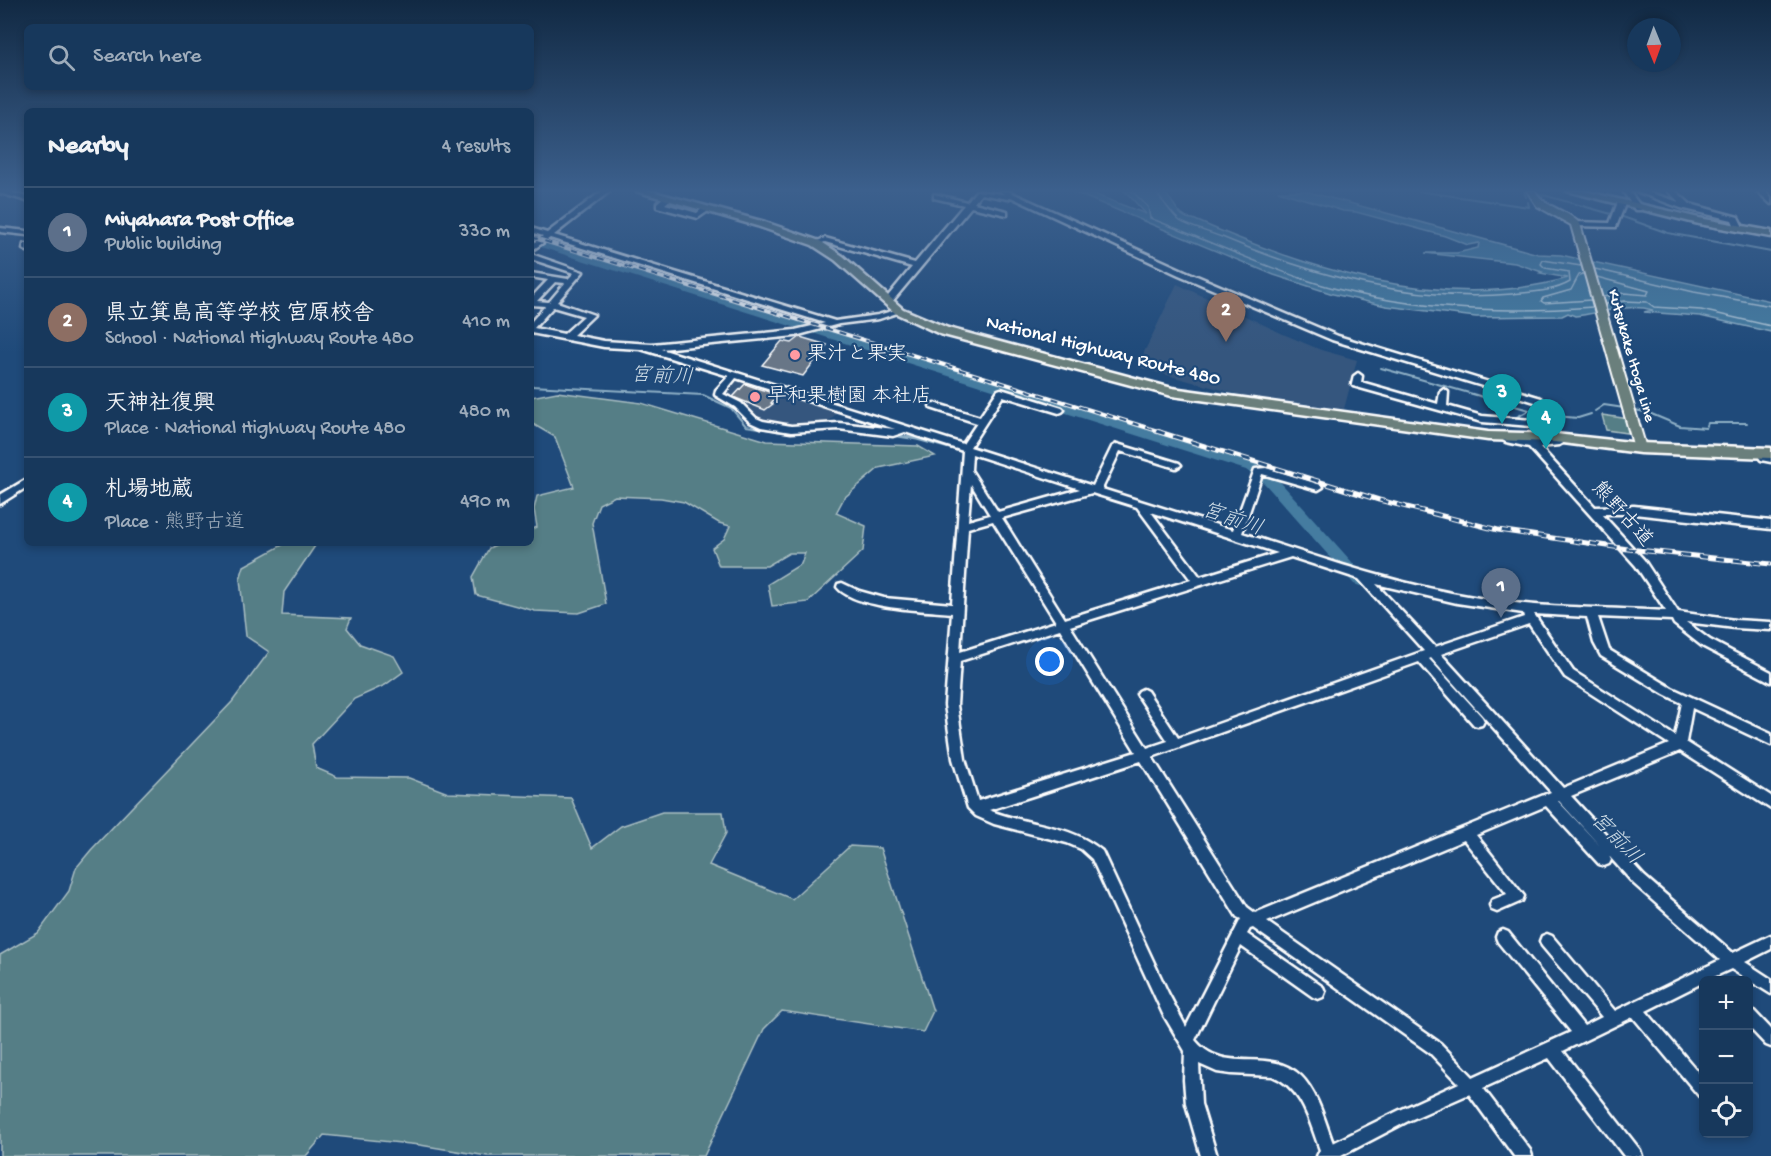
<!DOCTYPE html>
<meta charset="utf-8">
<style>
:root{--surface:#17385c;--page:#203f62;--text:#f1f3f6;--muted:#9eacbb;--line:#365272;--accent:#95b2f1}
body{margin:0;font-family:"Gochi Hand","Klee One",sans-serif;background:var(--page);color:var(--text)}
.controls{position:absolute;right:18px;bottom:18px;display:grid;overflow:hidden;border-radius:9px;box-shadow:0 3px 9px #0003}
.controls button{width:54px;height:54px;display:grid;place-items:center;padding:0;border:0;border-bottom:2px solid var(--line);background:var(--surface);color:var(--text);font:30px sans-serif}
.compass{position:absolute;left:1627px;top:18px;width:54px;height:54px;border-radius:50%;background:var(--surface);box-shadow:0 3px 9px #0003;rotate:179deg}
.you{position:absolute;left:1050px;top:662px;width:21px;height:21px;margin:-15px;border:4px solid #fff;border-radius:50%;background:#1a73e8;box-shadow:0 0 0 9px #1a73e833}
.badge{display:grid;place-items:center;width:39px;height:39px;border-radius:50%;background:var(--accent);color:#fff;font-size:20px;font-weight:700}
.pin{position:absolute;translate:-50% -50px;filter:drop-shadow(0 2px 3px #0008)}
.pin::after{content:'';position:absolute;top:32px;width:21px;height:18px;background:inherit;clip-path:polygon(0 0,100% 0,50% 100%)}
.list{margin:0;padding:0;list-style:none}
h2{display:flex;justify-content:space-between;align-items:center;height:78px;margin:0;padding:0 24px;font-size:26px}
h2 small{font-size:20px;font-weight:400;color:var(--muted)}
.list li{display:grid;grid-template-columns:39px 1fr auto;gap:18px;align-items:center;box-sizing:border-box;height:90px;padding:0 24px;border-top:2px solid var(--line)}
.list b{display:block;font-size:22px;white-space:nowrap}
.list p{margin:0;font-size:20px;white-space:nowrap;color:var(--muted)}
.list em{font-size:20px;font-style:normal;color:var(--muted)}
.icon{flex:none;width:33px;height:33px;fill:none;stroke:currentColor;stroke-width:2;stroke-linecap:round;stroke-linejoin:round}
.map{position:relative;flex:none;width:1771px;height:1156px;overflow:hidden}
.search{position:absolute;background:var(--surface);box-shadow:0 3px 9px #0003;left:24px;top:24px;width:510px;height:66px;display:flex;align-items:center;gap:15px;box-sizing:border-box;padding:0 21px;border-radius:9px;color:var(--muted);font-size:22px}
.panel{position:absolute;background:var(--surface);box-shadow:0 3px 9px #0003;left:24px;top:108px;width:510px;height:438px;border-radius:9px}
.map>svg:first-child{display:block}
.built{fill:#35577e}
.green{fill:#547e86;stroke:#aabec2;stroke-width:1.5}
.water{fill:#447ba0;stroke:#8fb0c6;stroke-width:1.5}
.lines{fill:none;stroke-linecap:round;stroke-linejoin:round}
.shore{stroke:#b4cad9;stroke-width:1.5}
.stream-far2{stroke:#8fb0c6;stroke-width:2}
.stream-far1{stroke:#8fb0c6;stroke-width:3}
.stream{stroke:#8fb0c6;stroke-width:4}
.river{fill:#447ba0;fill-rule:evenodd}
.building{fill:#687687;stroke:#fff;stroke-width:1.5}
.minor-casing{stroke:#fff;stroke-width:5}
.major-casing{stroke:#fff;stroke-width:4}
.highway-casing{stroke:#fff;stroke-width:5}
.minor{fill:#1f4a7a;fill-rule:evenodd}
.major{fill:#6b7f7c;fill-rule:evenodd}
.highway{fill:#6b7f7c;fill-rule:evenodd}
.rail-far1-casing{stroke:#fff;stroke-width:4}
.rail-casing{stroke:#fff;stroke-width:5}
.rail-far1{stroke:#1f4a7a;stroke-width:2;stroke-dasharray:7;stroke-linecap:butt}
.rail{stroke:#1f4a7a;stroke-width:3;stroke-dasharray:9;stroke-linecap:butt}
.poi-dot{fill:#ff9aa2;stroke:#1f4a7a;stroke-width:2}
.labels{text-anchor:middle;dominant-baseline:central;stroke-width:4.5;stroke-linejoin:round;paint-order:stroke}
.far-street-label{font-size:16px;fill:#fff;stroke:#1f4a7a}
.street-label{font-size:20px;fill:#fff;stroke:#1f4a7a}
.poi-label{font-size:20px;fill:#fff;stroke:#1f4a7a;text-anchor:start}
.water-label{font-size:21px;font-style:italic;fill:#d0dee7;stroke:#1f4a7a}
</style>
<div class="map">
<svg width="1771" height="1156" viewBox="0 0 1771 1156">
<rect width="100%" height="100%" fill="#1f4a7a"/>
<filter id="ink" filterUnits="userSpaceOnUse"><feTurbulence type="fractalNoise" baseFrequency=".0167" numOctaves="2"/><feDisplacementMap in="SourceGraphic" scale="12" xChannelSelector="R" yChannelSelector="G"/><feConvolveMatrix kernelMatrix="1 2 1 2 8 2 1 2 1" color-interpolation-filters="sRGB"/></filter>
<g filter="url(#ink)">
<path class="built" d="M1177,284L1283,334L1321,350L1357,360L1344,409L1241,395L1137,367Z
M733,378L839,410L827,424L798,428L761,423L722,396Z"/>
<path class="green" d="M557,392L641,403L767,441L918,446L935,456L879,468L844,498L836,513L866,526L863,551L808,602L772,606L768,584L801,564L805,553H789L767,566H719L712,548L724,539L730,526L719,523L684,502L661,498L615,496L599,504L592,523L606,604L579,613L535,611L476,595L473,577L489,548L500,543H531V530L537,527L534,509L537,496L574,487L555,437L531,423V397Z
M1602,415L1629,419L1634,434L1606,430Z
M286,543H317L284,592L282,615L351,618L347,628L360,644L394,656L403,672L385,685L354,699L312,744L316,768L337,777L409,778L448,793L571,798L592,848L621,826L662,812H723L726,833L709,865L792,899L850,846L880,848L933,1011L923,1032L782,1011L764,1029L704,1156H487L420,1145L324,1135L306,1156H0V955L38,933L69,891L76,868L91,850L232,702L269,652L246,636L240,579L244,566Z"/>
<path class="water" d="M1071,191H1086L1146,214L1125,191C1135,191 1154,187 1163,192C1175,200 1177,219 1193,219C1309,270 1442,313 1568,278L1540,273L1542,272L1515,263L1425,253H1457L1478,248L1479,243L1468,245L1445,236L1356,212L1343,211L1278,191H1305L1538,254L1561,255L1771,301V332L1700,316L1644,312L1653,310C1627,303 1601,313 1575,316L1568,313L1562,316L1476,317L1386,306L1333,294L1274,275Z"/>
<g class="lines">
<path class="shore" d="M1132,191L1148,207L1150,218C1201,238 1251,261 1303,279C1397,310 1496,314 1593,307
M1157,191L1159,197C1166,204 1172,215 1180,221C1185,225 1214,234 1222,237C1314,276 1412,303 1512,294C1531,292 1553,292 1570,282L1569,272L1545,268L1541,264L1543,260L1581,266
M1595,269L1694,292L1771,306
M1583,274L1579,275L1571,290L1543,298L1541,301L1544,303L1591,300
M1597,277L1649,291L1647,295L1624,293L1603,297
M1605,304L1624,301L1647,302L1654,307L1701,310L1771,326"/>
<path class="stream-far2" d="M1418,191L1529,207L1528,202
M1524,191L1526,197
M1536,193L1615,215
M1620,216L1668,233L1771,252
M1381,368L1529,410
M531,386L703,395L731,408L746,426L785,432L811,431
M1631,409L1649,413L1680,426L1706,428L1708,423H1747
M1595,411L1604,405L1624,408
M1476,415L1515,418L1528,411
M1555,416L1578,418L1591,414
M829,429L862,432"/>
<path class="stream-far1" d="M778,431H811
M850,431L862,432
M892,435L917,439L964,452
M0,495L27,479
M1339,572L1361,581"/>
<path class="stream" d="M1566,808L1581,826
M1664,910L1679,924"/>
<path class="river" d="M531,236L1256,462L1275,476L1368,580L1366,584L1360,586L1354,584L1265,484L1246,470L531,244Z"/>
</g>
<path class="building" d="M800,337L827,345L803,376L762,365L782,341L792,343Z
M745,384L778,395L771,403L773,404L765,410L733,397Z"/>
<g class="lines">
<g class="minor-casing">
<path id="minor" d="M0,191H7L27,197V201L0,193Z
M602,191H610L554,235L835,321L878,315L899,309L903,311L879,319L839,324L795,336L661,349L963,444L977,423L931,408L930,406L931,404L934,403L980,417L998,390L1001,389L1062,408L1064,410L1062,412L1059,413L1003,396L970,447L1093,486L1112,447L1117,444L1179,463L1181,465L1176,468L1120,451L1102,489L1233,530L1255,469L1266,468L1321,485L1323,487L1318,490L1262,474L1242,533C1320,558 1398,585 1479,598C1541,609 1603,607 1666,611L1636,566L1529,447L1506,442L1501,439L1506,436L1532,441L1551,439L1549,434L1531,426L1482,422L1353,386L1352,384L1354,376L1358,373L1362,376L1361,382L1438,404L1440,392L1444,389L1448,392L1447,406L1482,416L1532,420L1547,426L1544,411L1535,402L1332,340L1179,275L1011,197L1008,199L981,194L974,203L1007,211V215L971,207L891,303H888L884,301L912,267L825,242L816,245L812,243L825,238L915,263L964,205L934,198V194L967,202L976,191L1004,194L1000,191H1008L1185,271L1338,336L1541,398L1553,410L1559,439L1564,442L1559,445L1540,447L1595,507L1634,506L1771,521V529L1634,514H1602L1644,560L1678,612L1735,620L1771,622V630L1735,628L1686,622L1710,640L1771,672V682L1702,646L1674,624L1672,620L1598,617L1609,650L1672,688L1771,734V745L1692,708L1686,742L1771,796V809L1680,751L1571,796L1644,876L1733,953L1771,935V949L1745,962L1771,979V994L1731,969L1707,980H1704V982L1646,1011L1704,1079V1098L1699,1096L1633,1017L1563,1051L1640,1150L1642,1156H1624L1549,1058L1483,1088L1530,1150L1532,1156H1514L1469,1094L1410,1120L1341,1156H1317L1320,1150C1310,1123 1302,1087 1272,1076L1231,1074L1217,1072L1199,1064L1201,1104L1217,1156H1201L1186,1104L1184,1080L1185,1051L1163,1014L1092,859L1081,849L1067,843L994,824L976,816L968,808L953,759L945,705L952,613C924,610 855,609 837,587L838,584L842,583L859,591L884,598L952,604L963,451L905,432L893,436L839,429L791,432L761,427L750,422L735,407L715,395L716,390L729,376L641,349L604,347L531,333V322L545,306L531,305V298L548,280L531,277V273L568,279L574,273L531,259V254L583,272L557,302L594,315L573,335L604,341L652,344L795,330L825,323L550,238L531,251V245L543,236L531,232V228L547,233ZM555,282L565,283L549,302L537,301ZM553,307L584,316L564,334L534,328ZM736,378L895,429L839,423L791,426L763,421L756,418L741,403L723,394ZM972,454L1080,489L998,512L971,470ZM971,484L990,515L968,521ZM1092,493L1137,507L1191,580L1065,619L1002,518ZM1151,512L1278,553L1200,577ZM993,521L1056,622L960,652L968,528ZM1291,557L1359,579L1424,651L1178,738L1147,691L1143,689L1139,691L1137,694L1139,697L1168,741L1147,748L1070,626ZM1376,584L1457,603L1523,613L1524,617L1435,647ZM1534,614L1587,617L1594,643L1601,656L1664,694L1682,703L1675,736L1573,671ZM1529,624L1565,677L1669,744L1563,788L1441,654ZM1060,629L1136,752L978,801L965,759L957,705L960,661ZM1431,658L1551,792L1255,913L1247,907L1152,757L1419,662L1474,725L1478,726L1482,725L1484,721L1482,717L1429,659ZM1141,761L1237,917L1241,919L1186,1027L1168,993L1102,851C1069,823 1027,826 989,810ZM1558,801H1559L1601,847ZM1546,806L1599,864L1604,866L1609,864L1611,860L1609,856L1634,884L1720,960L1615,1011L1552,936L1547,934L1542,936L1540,941L1542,946L1602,1017L1584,1026L1508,932L1503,930L1498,932L1496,937L1498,942L1571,1032L1473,1077L1440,1043L1267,922L1464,840L1507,894L1492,900L1490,905L1492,910L1497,912L1522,901L1524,896L1476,835ZM1253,928L1430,1053L1459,1083L1400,1110L1333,1143C1325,1122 1318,1093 1301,1076C1268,1045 1225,1077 1195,1040L1241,946L1313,997L1318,999L1323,997L1325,992L1323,987L1247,934L1250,929Z
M1623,191H1629L1642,208L1641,210H1635Z
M1635,191H1645L1679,202L1668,191H1676L1690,204L1738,217L1744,229L1737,231L1732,220L1681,208Z
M1757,191H1765L1771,198V204Z
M665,196L672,198L665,204L697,213L704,207L711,209L698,218L657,207V203Z
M1618,202L1625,204L1616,227L1575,226L1571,224L1575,222L1610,223Z
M0,228L27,231V235L0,232Z
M24,244H27V251L23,249Z
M1760,449L1763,450L1767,455L1771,456V462L1761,460L1755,452Z
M27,479V487L0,504V495Z
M1748,1008L1753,1010L1771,1029V1047L1766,1045L1748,1026Z"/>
</g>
<g class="major-casing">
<path id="major" d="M1527,191H1535C1546,209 1567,209 1580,224L1646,448L1644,451H1636L1634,448L1571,225L1537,206Z"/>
</g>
<g class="highway-casing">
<path id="highway" d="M636,191H651L765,222L820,241L843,256L903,309L948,328L1172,388L1488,432L1555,434L1640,443L1771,448V458L1640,453L1555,442L1488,440L1172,396L940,334L895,313L835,260L812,245L757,226Z
M1567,191H1584L1699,218L1771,231V237L1699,224Z"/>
</g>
<use href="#minor" class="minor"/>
<use href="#major" class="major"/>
<use href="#highway" class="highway"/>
<g class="rail-far1-casing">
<path id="rail-far1" d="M531,237L1161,432"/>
</g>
<g class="rail-casing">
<path id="rail" d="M1156,431L1379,500L1498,530L1628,549L1771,564"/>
</g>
<use href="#rail-far1" class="rail-far1"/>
<use href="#rail" class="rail"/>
</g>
</g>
<linearGradient id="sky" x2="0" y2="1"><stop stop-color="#112943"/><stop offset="0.54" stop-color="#3c608d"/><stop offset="1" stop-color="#3c608d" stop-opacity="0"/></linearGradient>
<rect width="1771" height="353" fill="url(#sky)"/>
<g class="poi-dot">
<circle cx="795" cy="355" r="6"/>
<circle cx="755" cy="397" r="6"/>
</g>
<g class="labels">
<g class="far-street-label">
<text transform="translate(1630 356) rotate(74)">Kutsukake Itoga Line</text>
</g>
<g class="street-label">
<text transform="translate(1103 352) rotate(14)">National Highway Route 480</text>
<text transform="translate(1621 515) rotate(48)">熊野古道</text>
</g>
<g class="poi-label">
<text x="807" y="355">果汁と果実</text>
<text x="767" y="397">早和果樹園 本社店</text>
</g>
<g class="water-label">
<text transform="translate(662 378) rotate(3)">宮前川</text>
<text transform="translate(1232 521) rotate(19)">宮前川</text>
<text transform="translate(1615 840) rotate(46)">宮前川</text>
</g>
</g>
</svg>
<div class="controls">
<button>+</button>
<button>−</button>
<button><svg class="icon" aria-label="locate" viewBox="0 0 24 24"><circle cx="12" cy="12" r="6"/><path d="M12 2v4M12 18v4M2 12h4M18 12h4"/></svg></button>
</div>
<svg class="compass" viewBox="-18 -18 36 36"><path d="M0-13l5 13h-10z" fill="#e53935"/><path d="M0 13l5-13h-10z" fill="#9eacbb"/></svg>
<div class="you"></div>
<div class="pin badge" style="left:1501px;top:618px;background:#5c6f8a">1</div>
<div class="pin badge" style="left:1226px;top:342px;background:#8d6e63">2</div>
<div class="pin badge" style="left:1502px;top:424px;background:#0f9aa8">3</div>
<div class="pin badge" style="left:1546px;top:449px;background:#0f9aa8">4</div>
<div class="search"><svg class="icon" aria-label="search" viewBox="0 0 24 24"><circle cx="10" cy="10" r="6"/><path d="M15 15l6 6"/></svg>Search here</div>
<section class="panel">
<h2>Nearby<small>4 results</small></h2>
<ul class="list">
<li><span class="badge" style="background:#5c6f8a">1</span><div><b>Miyahara Post Office</b><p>Public building</p></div><em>330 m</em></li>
<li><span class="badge" style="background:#8d6e63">2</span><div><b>県立箕島高等学校 宮原校舎</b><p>School · National Highway Route 480</p></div><em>410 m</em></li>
<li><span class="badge" style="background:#0f9aa8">3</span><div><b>天神社復興</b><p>Place · National Highway Route 480</p></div><em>480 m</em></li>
<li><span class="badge" style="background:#0f9aa8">4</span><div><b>札場地蔵</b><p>Place · 熊野古道</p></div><em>490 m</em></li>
</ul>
</section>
</div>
